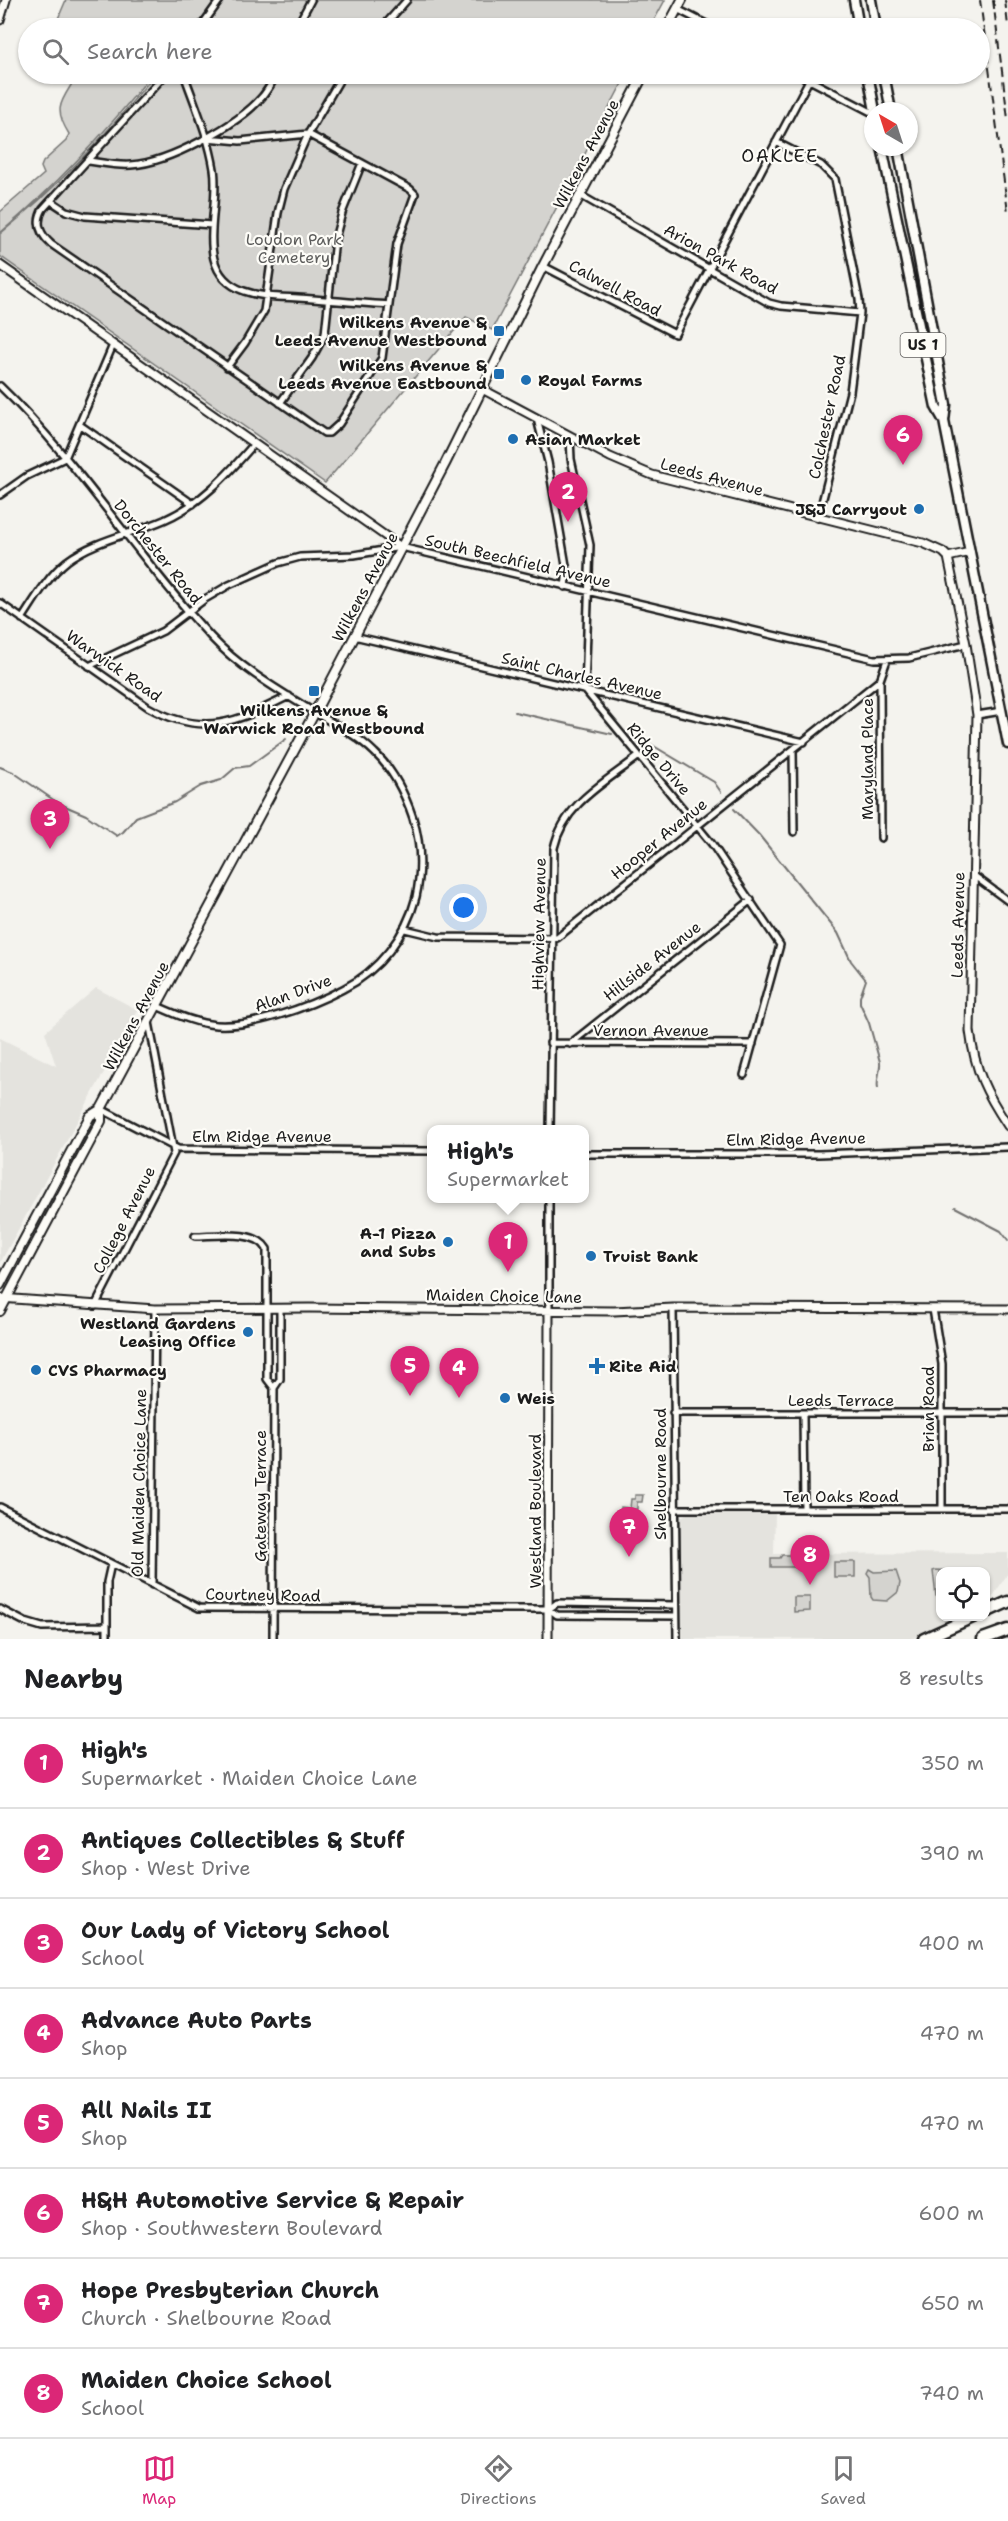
<!DOCTYPE html>
<meta charset="utf-8">
<style>
:root{--surface:#fff;--page:#f6f6f6;--text:#202124;--muted:#757577;--line:#e0e0e0;--accent:#db2777}
body{margin:0;font-family:"Shantell Sans",sans-serif;background:var(--page);color:var(--text)}
.controls{position:absolute;right:18px;bottom:18px;display:grid;overflow:hidden;border-radius:12px;box-shadow:0 2px 4px #0004}
.controls button{width:54px;height:54px;display:grid;place-items:center;padding:0;border:0;border-bottom:2px solid var(--line);background:var(--surface);color:var(--text);font:30px sans-serif}
.compass{position:absolute;left:864px;top:102px;width:54px;height:54px;border-radius:50%;background:var(--surface);box-shadow:0 2px 4px #0004;rotate:321deg}
.you{position:absolute;left:464px;top:908px;width:21px;height:21px;margin:-15px;border:4px solid #fff;border-radius:50%;background:#1a73e8;box-shadow:0 0 0 9px #1a73e833}
.badge{display:grid;place-items:center;width:39px;height:39px;border-radius:50%;background:var(--accent);color:#fff;font-size:20px;font-weight:700}
.pin{position:absolute;translate:-50% -50px;filter:drop-shadow(0 2px 3px #0008)}
.pin::after{content:'';position:absolute;top:32px;width:21px;height:18px;background:inherit;clip-path:polygon(0 0,100% 0,50% 100%)}
.popup{position:absolute;left:427px;top:1125px;width:162px;height:78px;box-sizing:border-box;display:grid;place-content:center;border-radius:12px;background:var(--surface);filter:drop-shadow(0 2px 4px #0005);font-size:20px;white-space:nowrap;color:var(--muted)}
.popup b{font-size:22px;color:var(--text)}
.popup::after{content:'';position:absolute;left:50%;top:100%;margin-left:-12px;border:12px solid transparent;border-top-color:var(--surface)}
.list{margin:0;padding:0;list-style:none}
h2{display:flex;justify-content:space-between;align-items:center;height:78px;margin:0;padding:0 24px;font-size:26px}
h2 small{font-size:20px;font-weight:400;color:var(--muted)}
.list li{display:grid;grid-template-columns:39px 1fr auto;gap:18px;align-items:center;box-sizing:border-box;height:90px;padding:0 24px;border-top:2px solid var(--line)}
.list b{display:block;font-size:22px;white-space:nowrap}
.list p{margin:0;font-size:20px;white-space:nowrap;color:var(--muted)}
.list em{font-size:20px;font-style:normal;color:var(--muted)}
.icon{flex:none;width:33px;height:33px;fill:none;stroke:currentColor;stroke-width:2;stroke-linecap:round;stroke-linejoin:round}
.map{position:relative;flex:none;width:1008px;height:1639px;overflow:hidden}
.search{position:absolute;background:var(--surface);box-shadow:0 2px 4px #0004;left:18px;right:18px;top:18px;height:66px;display:flex;align-items:center;gap:15px;box-sizing:border-box;padding:0 21px;border-radius:33px;color:var(--muted);font-size:22px}
.sheet{height:798px;background:var(--surface)}
nav{display:flex;justify-content:space-around;align-items:center;box-sizing:border-box;height:84px;border-top:2px solid var(--line);background:var(--surface);font-size:16px;color:var(--muted)}
nav a{display:grid;justify-items:center;gap:3px}
nav .on{color:var(--accent)}
.map>svg:first-child{display:block}
.built{fill:#e4e3de}
.green{fill:#d4d3cf;stroke:#787876;stroke-width:1.5}
.lines{fill:none;stroke-linecap:round;stroke-linejoin:round}
.stream{stroke:#72716f;stroke-width:2}
.minor-casing{stroke:#1c1c1c;stroke-width:10}
.tertiary-casing{stroke:#1c1c1c;stroke-width:11}
.secondary-casing{stroke:#1c1c1c;stroke-width:12}
.primary-casing{stroke:#1c1c1c;stroke-width:13}
.motorway-casing{stroke:#1c1c1c;stroke-width:15}
.minor{stroke:#fdfcf7;stroke-width:5}
.tertiary{stroke:#fdfcf7;stroke-width:7}
.secondary{stroke:#fdfcf7;stroke-width:8}
.primary{stroke:#fdfcf7;stroke-width:8}
.motorway{stroke:#fdfcf7;stroke-width:10}
.rail{stroke:#1c1c1c;stroke-width:2;stroke-dasharray:9 4.5;stroke-linecap:butt}
.poi-dot{fill:#1f6fb2;stroke:#fdfcf7;stroke-width:2}
.labels{text-anchor:middle;dominant-baseline:central;stroke-width:4.5;stroke-linejoin:round;paint-order:stroke}
.shield{fill:#fdfcf7;stroke:#605f5e;stroke-width:1.5}
.shield-label{font-size:15px;font-weight:bold;fill:#1c1c1c}
.street-label{font-size:16px;fill:#1c1c1c;stroke:#fdfcf7}
.park-label{font-size:16px;fill:#5c5c5b;stroke:#fdfcf7}
.poi-label{font-size:16px;font-weight:bold;fill:#1c1c1c;stroke:#fdfcf7;text-anchor:start}
.neighbourhood-label{font-size:18px;letter-spacing:1.5px;fill:#1c1c1c;stroke:#fdfcf7}
</style>
<div class="map">
<svg width="1008" height="1639" viewBox="0 0 1008 1639">
<rect width="100%" height="100%" fill="#f4f3ee"/>
<filter id="ink" filterUnits="userSpaceOnUse"><feTurbulence type="fractalNoise" baseFrequency=".0167" numOctaves="2"/><feDisplacementMap in="SourceGraphic" scale="12" xChannelSelector="R" yChannelSelector="G"/><feConvolveMatrix kernelMatrix="1 2 1 2 8 2 1 2 1" color-interpolation-filters="sRGB"/></filter>
<g filter="url(#ink)">
<path class="built" d="M96,988L138,1010L0,1263V1038L56,1066L45,1032Z
M688,1513H775L774,1554L1008,1553V1573L992,1598L986,1601V1572H940V1616L956,1617L911,1639H681L678,1522L681,1517Z"/>
<path class="green" d="M66,0H665L650,28H54Z
M75,74H152C107,131 57,185 0,233V212L44,174L41,167L43,162L66,141L69,134C52,107 62,101 76,77Z
M155,74H627L492,330L466,317L325,483L0,256V234C58,187 109,132 155,74Z
M635,1495H643L642,1502H637V1509L629,1510V1514L618,1515V1511H621V1507L630,1508L631,1499H635Z
M782,1555H808L812,1563L809,1565L810,1567H771V1558H780Z
M834,1562H855V1577H834Z
M869,1569L874,1572L896,1571L900,1583L898,1592L887,1601L873,1600L871,1597L870,1577L867,1573Z
M936,1570L962,1571L940,1572V1598L936,1596L933,1571Z
M794,1597H810V1611L794,1612Z"/>
<g class="lines">
<path class="stream" d="M515,712L612,734
M636,740L647,742L714,782L721,792
M0,767L13,772L58,803L86,815L117,836L123,832L136,817L175,802L201,786L221,780L235,768L249,766L286,739
M734,809L759,835L838,933L851,961L866,980L860,997V1003L869,1023L880,1062C881,1071 876,1079 878,1088
M955,1207L1001,1231L1008,1240"/>
<g class="minor-casing">
<path id="minor" d="M677,9L714,28
M200,28L220,0
M296,28L311,0
M382,28L407,0
M166,74L43,209C35,223 40,234 51,244L324,433H329L339,424L382,358L397,244L415,194L410,189L308,134L343,74
M184,74C195,105 209,137 214,169C221,210 191,272 244,291C261,297 280,297 298,298C328,300 358,303 389,305
M798,74L873,113
M206,138L240,141L308,134L284,189L278,213L264,311L245,343L227,367
M776,142L821,165L835,179L859,299L860,313L850,392L818,518
M89,161C103,163 117,166 131,165C168,163 238,125 262,97C268,90 272,82 277,74
M580,195L769,303L781,306L860,313
M51,201L66,211L85,216L212,225
M543,266L675,334L809,80
M0,386C79,462 137,557 211,637C241,669 280,691 317,714C337,725 358,736 375,753C393,770 405,794 413,818C421,844 422,870 416,897C406,936 379,971 343,989C311,1006 245,1031 209,1024C190,1021 173,1013 157,1006
M280,403L312,358L325,334L335,239L342,213L362,163
M537,419L548,462L567,571L565,587
M80,425L193,504
M570,437L571,459L590,545L585,690L712,844L780,945L744,1075
M0,495L27,476L65,458L113,345
M0,603L148,707C203,738 237,722 289,696
M22,619C35,599 48,576 67,561C95,540 132,534 164,520C201,504 228,474 254,444
M354,636L804,742
M89,666L163,631L205,599L229,585L278,563L300,557L354,555L401,547L874,659L909,658L966,644
M880,680L881,838
M977,715L1002,711
M793,750L794,832
M973,875L1008,901
M405,929L438,937L557,938L880,680L887,660
M550,1043L753,1044
M570,1044L751,900
M101,1109L178,1149L432,1151
M550,1130L554,848C564,803 605,783 639,756
M584,1154H819L1008,1147
M195,1236C215,1236 256,1229 267,1249V1379L274,1388
M95,1306L174,1153L149,1022
M673,1308L677,1639
M933,1309L942,1364V1509
M549,1310V1198
M673,1413H1008
M803,1413L804,1509
M0,1507L199,1608L540,1609H549L557,1603L675,1605
M674,1509H1008
M152,1585L155,1309
M0,1609L25,1622L42,1627L107,1626
M549,1609L557,1615L676,1616
M107,1639V1582L111,1564
M273,1639L274,1388L280,1379V1308"/>
</g>
<g class="tertiary-casing">
<path id="tertiary" d="M0,20L6,0
M0,265L401,547
M482,389L610,457L652,475L923,543L943,552L948,557L966,644L977,715L970,1031C975,1071 986,1093 1008,1126
M948,557L970,552
M0,1298L155,1309L309,1308L614,1311L673,1308L1008,1309
M548,1639L549,1310"/>
</g>
<g class="secondary-casing">
<path id="secondary" d="M667,28L682,0
M0,1285L90,1116L101,1109
M0,1311L101,1121V1109L315,712L445,464L543,266L644,74"/>
</g>
<g class="primary-casing">
<path id="primary" d="M854,0L859,28
M871,0L876,28
M868,74L875,111
M884,74L891,111
M882,147L936,407L944,421L1008,744
M898,147L946,405L944,421"/>
</g>
<g class="motorway-casing">
<path id="motorway" d="M986,1612L1008,1602
M924,1639L975,1616
M983,1639L1008,1630"/>
</g>
<use href="#minor" class="minor"/>
<use href="#tertiary" class="tertiary"/>
<use href="#secondary" class="secondary"/>
<use href="#primary" class="primary"/>
<use href="#motorway" class="motorway"/>
<path class="rail" d="M980,0L1008,212
M993,0L1008,119
M1005,0L1008,26"/>
</g>
</g>
<g class="poi-dot">
<rect x="493" y="325" width="12" height="12" rx="3"/>
<rect x="493" y="368" width="12" height="12" rx="3"/>
<circle cx="526" cy="380" r="6"/>
<circle cx="513" cy="439" r="6"/>
<circle cx="919" cy="509" r="6"/>
<rect x="308" y="685" width="12" height="12" rx="3"/>
<circle cx="448" cy="1242" r="6"/>
<circle cx="591" cy="1256" r="6"/>
<circle cx="248" cy="1332" r="6"/>
<path d="M594 1357h6v6h6v6h-6v6h-6v-6h-6v-6h6z"/>
<circle cx="36" cy="1370" r="6"/>
<circle cx="505" cy="1398" r="6"/>
</g>
<g class="labels">
<rect class="shield" x="900.5" y="333" width="45" height="24" rx="4.5"/>
<g class="shield-label">
<text x="923" y="345">US 1</text>
</g>
<g class="street-label">
<text transform="translate(586 154) rotate(-62)">Wilkens Avenue</text>
<text transform="translate(721 259) rotate(29)">Arion Park Road</text>
<text transform="translate(615 288) rotate(28)">Calwell Road</text>
<text transform="translate(827 417) rotate(-78)">Colchester Road</text>
<text transform="translate(712 477) rotate(15)">Leeds Avenue</text>
<text transform="translate(158 552) rotate(51)">Dorchester Road</text>
<text transform="translate(518 561) rotate(13)">South Beechfield Avenue</text>
<text transform="translate(365 587) rotate(-62)">Wilkens Avenue</text>
<text transform="translate(114 666) rotate(35)">Warwick Road</text>
<text transform="translate(582 676) rotate(13)">Saint Charles Avenue</text>
<text transform="translate(659 759) rotate(50)">Ridge Drive</text>
<text transform="translate(867 759) rotate(-90)">Maryland Place</text>
<text transform="translate(659 839) rotate(-39)">Hooper Avenue</text>
<text transform="translate(539 924) rotate(-89)">Highview Avenue</text>
<text transform="translate(958 925) rotate(-89)">Leeds Avenue</text>
<text transform="translate(652 961) rotate(-38)">Hillside Avenue</text>
<text transform="translate(293 993) rotate(-20)">Alan Drive</text>
<text transform="translate(136 1016) rotate(-62)">Wilkens Avenue</text>
<text x="651" y="1030">Vernon Avenue</text>
<text x="262" y="1136">Elm Ridge Avenue</text>
<text transform="translate(796 1139) rotate(-1)">Elm Ridge Avenue</text>
<text transform="translate(124 1220) rotate(-63)">College Avenue</text>
<text transform="translate(504 1296) rotate(1)">Maiden Choice Lane</text>
<text x="841" y="1400">Leeds Terrace</text>
<text transform="translate(928 1409) rotate(-90)">Brian Road</text>
<text transform="translate(660 1474) rotate(-90)">Shelbourne Road</text>
<text transform="translate(139 1483) rotate(-89)">Old Maiden Choice Lane</text>
<text transform="translate(260 1496) rotate(-90)">Gateway Terrace</text>
<text x="841" y="1496">Ten Oaks Road</text>
<text transform="translate(535 1511) rotate(-90)">Westland Boulevard</text>
<text transform="translate(263 1595) rotate(1)">Courtney Road</text>
</g>
<g class="park-label">
<text x="294" y="239">Loudon Park<tspan x="294" dy="18">Cemetery</tspan></text>
</g>
<g class="poi-label">
<text x="487" y="322" text-anchor="end">Wilkens Avenue &amp;<tspan x="487" dy="18">Leeds Avenue Westbound</tspan></text>
<text x="487" y="365" text-anchor="end">Wilkens Avenue &amp;<tspan x="487" dy="18">Leeds Avenue Eastbound</tspan></text>
<text x="538" y="380">Royal Farms</text>
<text x="525" y="439">Asian Market</text>
<text x="907" y="509" text-anchor="end">J&amp;J Carryout</text>
<text x="314" y="710" text-anchor="middle">Wilkens Avenue &amp;<tspan x="314" dy="18">Warwick Road Westbound</tspan></text>
<text x="436" y="1233" text-anchor="end">A-1 Pizza<tspan x="436" dy="18">and Subs</tspan></text>
<text x="603" y="1256">Truist Bank</text>
<text x="236" y="1323" text-anchor="end">Westland Gardens<tspan x="236" dy="18">Leasing Office</tspan></text>
<text x="609" y="1366">Rite Aid</text>
<text x="48" y="1370">CVS Pharmacy</text>
<text x="517" y="1398">Weis</text>
</g>
<g class="neighbourhood-label">
<text x="780" y="156">OAKLEE</text>
</g>
</g>
</svg>
<div class="controls">
<button><svg class="icon" aria-label="locate" viewBox="0 0 24 24"><circle cx="12" cy="12" r="6"/><path d="M12 2v4M12 18v4M2 12h4M18 12h4"/></svg></button>
</div>
<svg class="compass" viewBox="-18 -18 36 36"><path d="M0-13l5 13h-10z" fill="#e53935"/><path d="M0 13l5-13h-10z" fill="#757577"/></svg>
<div class="you"></div>
<div class="pin badge" style="left:508px;top:1272px">1</div>
<div class="popup"><b>High's</b>Supermarket</div>
<div class="pin badge" style="left:568px;top:522px">2</div>
<div class="pin badge" style="left:50px;top:849px">3</div>
<div class="pin badge" style="left:459px;top:1398px">4</div>
<div class="pin badge" style="left:410px;top:1396px">5</div>
<div class="pin badge" style="left:903px;top:465px">6</div>
<div class="pin badge" style="left:629px;top:1557px">7</div>
<div class="pin badge" style="left:810px;top:1585px">8</div>
<div class="search"><svg class="icon" aria-label="search" viewBox="0 0 24 24"><circle cx="10" cy="10" r="6"/><path d="M15 15l6 6"/></svg>Search here</div>
</div>
<section class="sheet">
<h2>Nearby<small>8 results</small></h2>
<ul class="list">
<li><span class="badge">1</span><div><b>High's</b><p>Supermarket · Maiden Choice Lane</p></div><em>350 m</em></li>
<li><span class="badge">2</span><div><b>Antiques Collectibles &amp; Stuff</b><p>Shop · West Drive</p></div><em>390 m</em></li>
<li><span class="badge">3</span><div><b>Our Lady of Victory School</b><p>School</p></div><em>400 m</em></li>
<li><span class="badge">4</span><div><b>Advance Auto Parts</b><p>Shop</p></div><em>470 m</em></li>
<li><span class="badge">5</span><div><b>All Nails II</b><p>Shop</p></div><em>470 m</em></li>
<li><span class="badge">6</span><div><b>H&amp;H Automotive Service &amp; Repair</b><p>Shop · Southwestern Boulevard</p></div><em>600 m</em></li>
<li><span class="badge">7</span><div><b>Hope Presbyterian Church</b><p>Church · Shelbourne Road</p></div><em>650 m</em></li>
<li><span class="badge">8</span><div><b>Maiden Choice School</b><p>School</p></div><em>740 m</em></li>
</ul>
</section>
<nav>
<a class="on"><svg class="icon" aria-label="map" viewBox="0 0 24 24"><path d="M3 6l6-2 6 2 6-2v14l-6 2-6-2-6 2zM9 4v14M15 6v14"/></svg>Map</a>
<a><svg class="icon" aria-label="directions" viewBox="0 0 24 24"><path d="M12 3l9 9-9 9-9-9zM9 14v-3h6M13 9l2 2-2 2"/></svg>Directions</a>
<a><svg class="icon" aria-label="saved" viewBox="0 0 24 24"><path d="M7 4h10v16l-5-4-5 4z"/></svg>Saved</a>
</nav>
